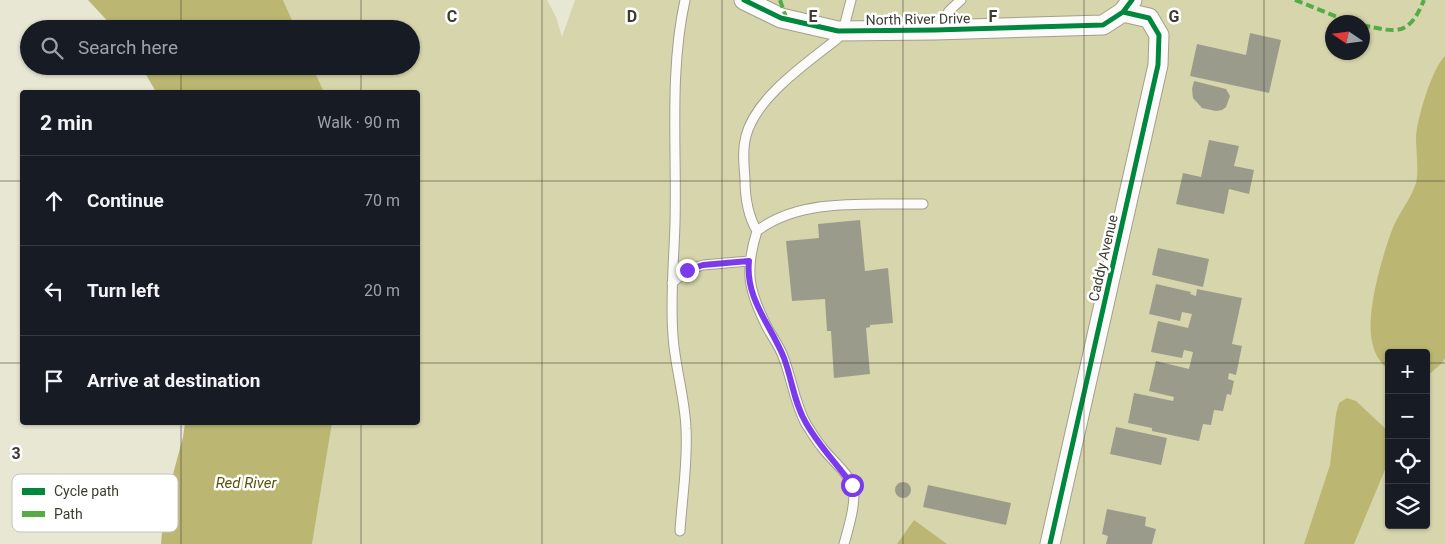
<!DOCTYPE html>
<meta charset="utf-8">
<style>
:root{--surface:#171b24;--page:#20242c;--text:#f1f3f6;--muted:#9ea1a6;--line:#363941}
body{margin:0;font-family:Roboto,sans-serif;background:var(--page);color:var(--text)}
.controls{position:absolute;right:15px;bottom:15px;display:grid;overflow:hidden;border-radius:5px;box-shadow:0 1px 4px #0004}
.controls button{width:45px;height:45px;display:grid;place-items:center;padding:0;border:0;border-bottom:1px solid var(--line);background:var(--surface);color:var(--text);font:25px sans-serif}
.compass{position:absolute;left:1325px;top:15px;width:45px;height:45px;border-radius:50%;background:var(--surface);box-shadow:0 1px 4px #0004;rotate:283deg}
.stop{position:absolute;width:15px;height:15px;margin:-11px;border:4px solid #7c3aed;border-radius:50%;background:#fff}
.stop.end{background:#7c3aed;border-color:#fff;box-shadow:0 1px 5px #0008}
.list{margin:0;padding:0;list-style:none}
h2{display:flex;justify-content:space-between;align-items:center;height:65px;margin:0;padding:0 20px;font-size:21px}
h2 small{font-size:16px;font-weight:400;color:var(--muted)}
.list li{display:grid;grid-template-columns:32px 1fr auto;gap:15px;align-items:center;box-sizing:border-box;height:90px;padding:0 20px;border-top:1px solid var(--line)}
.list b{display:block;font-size:19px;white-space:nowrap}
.list em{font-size:16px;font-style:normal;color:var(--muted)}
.icon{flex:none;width:28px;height:28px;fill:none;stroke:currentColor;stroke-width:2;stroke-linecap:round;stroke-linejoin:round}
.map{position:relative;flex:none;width:1445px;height:544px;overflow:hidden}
.search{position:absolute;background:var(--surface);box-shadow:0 1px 4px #0004;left:20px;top:20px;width:400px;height:55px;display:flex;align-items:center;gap:12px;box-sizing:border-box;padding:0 18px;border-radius:28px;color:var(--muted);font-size:19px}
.panel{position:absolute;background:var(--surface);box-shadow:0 1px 4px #0004;left:20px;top:90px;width:400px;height:335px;border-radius:5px}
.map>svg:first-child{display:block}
.green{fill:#d7d5ab;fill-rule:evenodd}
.water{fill:#bbb772}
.building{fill:#9b9b8c}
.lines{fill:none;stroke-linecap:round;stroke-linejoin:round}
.lane-casing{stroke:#a0a091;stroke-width:11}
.street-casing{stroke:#a0a091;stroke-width:21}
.lane{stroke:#fcfbf9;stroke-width:9}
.street{stroke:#fcfbf9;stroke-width:19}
.quiet{stroke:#55ac45;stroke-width:4;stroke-dasharray:8 4;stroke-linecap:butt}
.cycleway-casing{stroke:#fff;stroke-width:8}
.cycleway{stroke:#00873e;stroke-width:5}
.route{stroke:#7c3aed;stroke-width:6}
.grid{fill:none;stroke:#3d3c2f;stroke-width:1;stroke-opacity:0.55}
.labels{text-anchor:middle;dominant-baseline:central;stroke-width:5;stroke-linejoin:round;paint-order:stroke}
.street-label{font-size:14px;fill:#3d3c2f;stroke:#fff}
.water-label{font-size:15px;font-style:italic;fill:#595510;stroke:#fff}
.key{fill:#fff;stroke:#c5c4c1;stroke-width:1}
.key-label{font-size:14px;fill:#3d3c2f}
.grid-label{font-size:16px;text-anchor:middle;font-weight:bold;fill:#3d3c2f;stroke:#fff;stroke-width:5;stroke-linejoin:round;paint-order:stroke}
</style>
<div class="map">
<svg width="1445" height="544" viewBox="0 0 1445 544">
<rect width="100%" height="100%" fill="#e8e7d4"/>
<path class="green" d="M283,0H547L556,17L562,37L575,0H1445V544H312L332,423L418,422V92H324L312,66H411V29H296ZM1332,22H1362V52H1332ZM1389,353H1426V525H1389Z"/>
<path class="water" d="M88,0H283L296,29H115Z
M1445,56V358L1442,363L1426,377V353H1389V370C1381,364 1375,355 1373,345C1364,318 1382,257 1392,230C1398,214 1411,199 1416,183C1419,171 1416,150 1416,137C1417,119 1432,68 1445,56Z
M141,66H312L324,92H156Z
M1347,398L1356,401L1389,432V460L1354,544H1304L1330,465L1336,414L1339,403Z
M185,423H332L312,544H161L164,508L183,437Z
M914,520L947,544H897Z"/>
<path class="building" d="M1250,33L1281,40L1269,93L1190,76L1197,44L1246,55Z
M1194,81L1226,89L1230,96L1226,107L1222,110L1216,111L1202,108L1193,98L1192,89Z
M1209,140L1239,146L1234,166L1254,170L1249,194L1229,189L1224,214L1176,204L1183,173L1201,177Z
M860,220L865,271L888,268L893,323L870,325V327L866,328L870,374L834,378L831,331H827L825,299L792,301L786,241L819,238L818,224Z
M1158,248L1209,259L1203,287L1152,275Z
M1156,284L1191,292L1190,294L1196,296L1197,289L1242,298L1232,344L1242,346L1236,375L1229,373L1228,379L1234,381L1231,395L1227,394L1223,411L1214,410L1211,425L1203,424L1199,441L1152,431V428L1128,423L1134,393L1173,401L1174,397L1149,391L1156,361L1189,369L1193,352L1184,350L1182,358L1151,352L1158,321L1188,328L1192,314L1182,312L1180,321L1149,314Z
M1116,427L1167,438L1161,465L1110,454Z
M895 490a8 8 0 1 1 16 0a8 8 0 1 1-16 0Z
M928,485L1011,503L1006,525L923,507Z
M1107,509L1146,517L1145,526L1156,529L1152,544H1106L1108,536L1102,534Z"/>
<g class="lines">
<g class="lane-casing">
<path id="lane" d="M935,30L950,10L961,0
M757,231C801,197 870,205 923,204
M672,283L687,270L703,265L749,261
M680,531C682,498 688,463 686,429C685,398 675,367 673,336C670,298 674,260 675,223C677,149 669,73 685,0
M844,544C848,529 858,499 852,484C846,470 830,459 821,446C815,439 811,431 806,424C795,404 792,380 784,359C781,349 774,339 768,329C749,292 744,272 757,231C748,216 745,196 745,179C744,165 742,150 746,136C756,97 807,63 837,39L843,31L851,0"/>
</g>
<g class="street-casing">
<path id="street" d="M744,0L781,18L838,31L935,30L1103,25L1123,12L1132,0
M1050,544L1158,65L1159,35L1149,18L1123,12"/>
</g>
<use href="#lane" class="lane"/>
<use href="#street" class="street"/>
<path class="quiet" d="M780,0L787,20
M1295,0L1350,22
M1362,25C1398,33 1409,36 1424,0"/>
<g class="cycleway-casing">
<path id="cycleway" d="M744,0L781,18L838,31L935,30L1103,25L1123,12L1132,0
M1050,544L1158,65L1159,35L1149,18L1123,12"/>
</g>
<use href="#cycleway" class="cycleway"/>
</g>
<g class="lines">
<path class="route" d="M687,270L703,265L749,261C745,299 771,325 784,358C792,379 794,403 806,423C819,446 837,464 852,485"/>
</g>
<path class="grid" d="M181,0V29M361,0V29M542,0V544M722,0V544M903,0V544M1084,0V544M1264,0V544M181,66V92M361,66V92M0,181H22M418,181H1445M0,363H22M418,363H1389M1426,363H1445M181,422V544M361,422V544"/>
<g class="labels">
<g class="street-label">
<text transform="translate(918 19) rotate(-1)">North River Drive</text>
<text transform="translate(1103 258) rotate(-77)">Caddy Avenue</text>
</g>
<g class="water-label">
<text x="246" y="483">Red River</text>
</g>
</g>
<rect x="12" y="474" width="166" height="58" rx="8" class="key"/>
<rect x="22" y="488" width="23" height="7" fill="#00873e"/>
<rect x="22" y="511" width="23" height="6" fill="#55ac45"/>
<g class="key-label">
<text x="54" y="496">Cycle path</text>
<text x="54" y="519">Path</text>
</g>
<g class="grid-label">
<text x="452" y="22">C</text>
<text x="632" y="22">D</text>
<text x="813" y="22">E</text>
<text x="993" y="22">F</text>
<text x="1174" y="22">G</text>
<text x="16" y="459">3</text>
</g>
</svg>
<div class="controls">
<button>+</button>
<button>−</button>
<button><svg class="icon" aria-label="locate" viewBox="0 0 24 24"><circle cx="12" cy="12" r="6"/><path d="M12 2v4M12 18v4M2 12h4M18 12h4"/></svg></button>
<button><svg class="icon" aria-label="layers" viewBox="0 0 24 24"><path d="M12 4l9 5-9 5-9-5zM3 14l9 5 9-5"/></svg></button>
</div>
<svg class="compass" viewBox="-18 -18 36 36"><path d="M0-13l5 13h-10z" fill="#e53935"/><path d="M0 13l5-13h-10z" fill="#9ea1a6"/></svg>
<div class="stop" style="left:852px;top:485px"></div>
<div class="stop end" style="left:687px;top:270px"></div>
<div class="search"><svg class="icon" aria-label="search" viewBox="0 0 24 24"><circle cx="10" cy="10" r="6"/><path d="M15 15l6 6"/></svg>Search here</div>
<section class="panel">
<h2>2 min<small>Walk · 90 m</small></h2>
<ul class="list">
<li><svg class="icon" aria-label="ahead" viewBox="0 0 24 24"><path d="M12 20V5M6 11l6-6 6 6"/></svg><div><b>Continue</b></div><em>70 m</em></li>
<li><svg class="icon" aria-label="left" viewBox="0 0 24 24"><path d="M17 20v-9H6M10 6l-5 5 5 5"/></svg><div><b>Turn left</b></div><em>20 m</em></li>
<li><svg class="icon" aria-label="arrive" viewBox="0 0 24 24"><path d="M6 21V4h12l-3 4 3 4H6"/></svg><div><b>Arrive at destination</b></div></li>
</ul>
</section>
</div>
